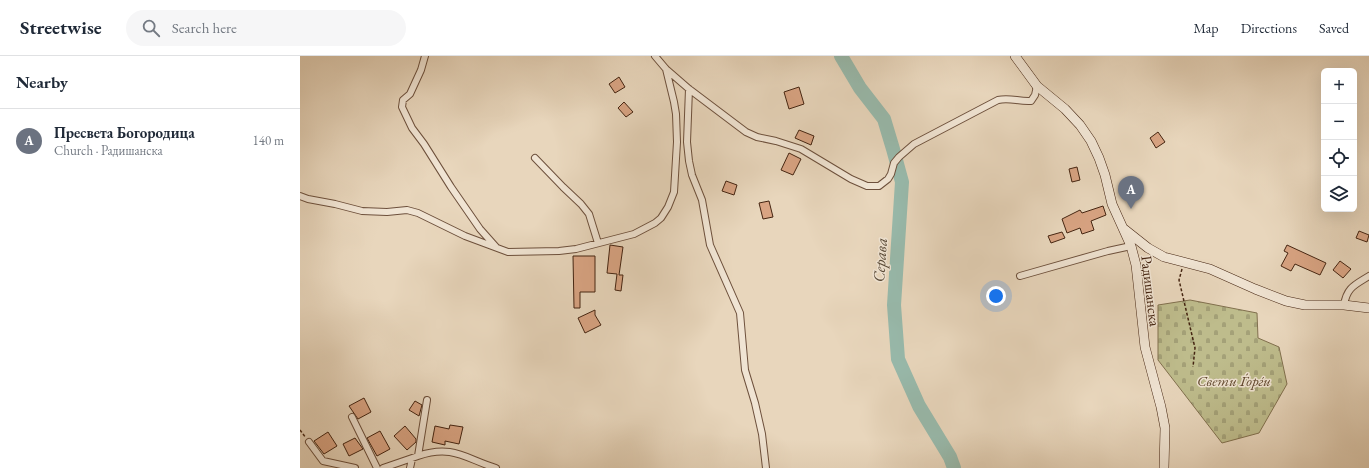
<!DOCTYPE html>
<meta charset="utf-8">
<style>
:root{--surface:#fff;--page:#f6f6f7;--text:#1f2937;--muted:#747a83;--line:#e0e1e3;--accent:#8f2418}
body{margin:0;font-family:"EB Garamond",serif;background:var(--page);color:var(--text)}
.controls{position:absolute;right:12px;top:12px;display:grid;overflow:hidden;border-radius:6px;box-shadow:0 4px 16px #0002}
.controls button{width:36px;height:36px;display:grid;place-items:center;padding:0;border:0;border-bottom:1px solid var(--line);background:var(--surface);color:var(--text);font:20px sans-serif}
.you{position:absolute;left:696px;top:240px;width:14px;height:14px;margin:-10px;border:3px solid #fff;border-radius:50%;background:#1a73e8;box-shadow:0 0 0 6px #1a73e833}
.badge{display:grid;place-items:center;width:26px;height:26px;border-radius:50%;background:var(--accent);color:#fff;font-size:13px;font-weight:700}
.pin{position:absolute;translate:-50% -33px;filter:drop-shadow(0 1px 2px #0008)}
.pin::after{content:'';position:absolute;top:21px;width:14px;height:12px;background:inherit;clip-path:polygon(0 0,100% 0,50% 100%)}
.list{margin:0;padding:0;list-style:none}
h2{display:flex;justify-content:space-between;align-items:center;height:52px;margin:0;padding:0 16px;font-size:17px}
h2 small{font-size:13px;font-weight:400;color:var(--muted)}
.list li{display:grid;grid-template-columns:26px 1fr auto;gap:12px;align-items:center;box-sizing:border-box;height:64px;padding:0 16px;border-top:1px solid var(--line)}
.list b{display:block;font-size:15px;white-space:nowrap}
.list p{margin:0;font-size:13px;white-space:nowrap;color:var(--muted)}
.list em{font-size:13px;font-style:normal;color:var(--muted)}
.icon{flex:none;width:22px;height:22px;fill:none;stroke:currentColor;stroke-width:2;stroke-linecap:round;stroke-linejoin:round}
.map{position:relative;flex:none;width:1069px;height:412px;overflow:hidden}
header{display:flex;align-items:center;gap:24px;box-sizing:border-box;height:56px;padding:0 20px;background:var(--surface);border-bottom:1px solid var(--line)}
header strong{font-size:19px}
nav{display:flex;gap:22px;margin-inline-start:auto;font-size:14px}
.search{width:280px;height:36px;background:var(--page);display:flex;align-items:center;gap:10px;box-sizing:border-box;padding:0 14px;border-radius:22px;color:var(--muted);font-size:15px}
main{display:flex}
aside{flex:1;background:var(--surface)}
.map>svg:first-child{display:block}
.cemetery{fill:url(#cemetery-stones);stroke:#81704e}
.lines{fill:none;stroke-linecap:round;stroke-linejoin:round}
.river{stroke:#98baac;stroke-width:14}
.building{fill:#d9a483;stroke:#442411}
.street-casing{stroke:#6d503c;stroke-width:8}
.secondary-casing{stroke:#442411;stroke-width:10}
.path{stroke:#442411;stroke-width:1.5;stroke-dasharray:3 2;stroke-linecap:butt}
.street{stroke:#f0e4d3;stroke-width:6}
.secondary{stroke:#f0e4d3;stroke-width:9}
.labels{text-anchor:middle;dominant-baseline:central;stroke-width:3;stroke-linejoin:round;paint-order:stroke}
.street-label{font-size:15px;fill:#442411;stroke:#f0e4d3}
.park-label{font-size:15px;font-style:italic;fill:#624a30;stroke:#f0e4d3}
.water-label{font-size:16px;font-style:italic;fill:#594a38;stroke:#f0e4d3}
</style>
<header>
<strong>Streetwise</strong>
<div class="search"><svg class="icon" aria-label="search" viewBox="0 0 24 24"><circle cx="10" cy="10" r="6"/><path d="M15 15l6 6"/></svg>Search here</div>
<nav><a>Map</a><a>Directions</a><a>Saved</a></nav>
</header>
<main>
<aside>
<h2>Nearby<small></small></h2>
<ul class="list">
<li><span class="badge" style="background:#6b7280">A</span><div><b>Пресвета Богородица</b><p>Church · Радишанска</p></div><em>140 m</em></li>
</ul>
</aside>
<div class="map">
<svg width="1069" height="412" viewBox="0 0 1069 412">
<defs>
<pattern id="cemetery-stones" width="16" height="16" patternUnits="userSpaceOnUse"><rect width="16" height="16" fill="#bebc8c"/><path d="M2 7V4a2 2 0 0 1 4 0v3zM10 15v-3a2 2 0 0 1 4 0v3z" fill="#a4a178"/></pattern>
</defs>
<rect width="100%" height="100%" fill="#e8d6bc"/>
<filter id="stains"><feTurbulence type="fractalNoise" baseFrequency=".005" numOctaves="4"/><feColorMatrix values="0 0 0 0 .2 0 0 0 0 .09 0 0 0 0 .02 0 0 0 .5 -.17"/></filter>
<radialGradient id="worn" r=".72"><stop offset=".6" stop-color="#630" stop-opacity="0"/><stop offset="1" stop-color="#630" stop-opacity=".3"/></radialGradient>
<path class="cemetery" d="M890,244L957,257L958,282L979,291L987,328L959,377L922,387L858,304V249Z"/>
<g class="lines">
<path class="river" d="M541,0L560,32L584,63L593,93L602,126L594,249L598,303L619,350L650,401L654,412"/>
</g>
<path class="building" d="M319,21L325,31L315,37L309,28Z
M499,31L504,48L489,53L484,36Z
M324,46L333,56L326,61L318,52Z
M499,74L514,80L511,89L495,82Z
M858,76L865,86L856,92L850,82Z
M489,97L501,103L493,119L481,114Z
M777,111L780,124L772,126L769,113Z
M426,125L437,129L434,139L422,135Z
M469,145L473,161L463,163L459,147Z
M803,150L806,159L791,165L794,174L782,178L780,172L767,177L762,163L780,154L782,157Z
M1059,175L1069,179L1067,186L1056,182Z
M762,176L765,182L751,187L748,180Z
M310,189L323,191L319,219H323L321,235L315,234L317,218L307,217Z
M987,189L1026,207L1020,219L995,208L991,215L981,210L988,197L984,195Z
M273,200H295V236H280V252H274Z
M1040,205L1051,213L1043,222L1033,214Z
M295,254V259L301,269L285,277L278,262Z
M64,342L71,356L58,363L49,350Z
M115,345L122,349L119,360L109,354Z
M150,369L163,371L159,388L145,385V389L132,386L135,370L149,373Z
M105,370L116,383V386L107,394L94,380Z
M80,375L90,393L77,400L67,382Z
M28,376L37,390L24,398L14,385Z
M55,382L63,393L49,400L43,388Z"/>
<g class="lines">
<g class="street-casing">
<path id="street" d="M125,0L121,14L110,38L103,44L102,51L112,72L124,88L151,131L180,173L196,191
M355,0L366,13L389,33L446,76L457,81L476,85L501,93L551,123L567,130H579L588,123L591,118L594,107L599,101L614,88L698,44C710,41 719,46 731,45L735,39L737,30
M389,33L387,86L389,105L392,119L402,144L410,189L440,257L445,314L455,347L462,378L466,412
M235,102L263,131L281,148L289,158L298,187
M0,140L8,143L35,148L62,155L87,156L107,154L118,157L165,180L208,196L259,195L276,193L334,178L355,167L361,162L368,151L374,136L377,86L376,58L374,46L366,13
M720,220L808,195L831,190
M1044,249C1047,231 1055,229 1069,220
M127,344L118,400C153,388 166,403 196,412
M52,361L77,412
M9,386L23,405L55,412
M83,412L118,400
M110,412L112,403"/>
</g>
<g class="secondary-casing">
<path id="secondary" d="M715,0L737,30L765,53L780,69L791,85L799,102L805,119L812,148L831,190L836,209L845,291L861,351L865,372L864,412
M824,173L848,192L864,201L910,213L955,233L986,245L1005,249H1044L1069,252"/>
</g>
<path class="path" d="M882,213L879,224L895,292L893,311
M0,374L6,382"/>
<use href="#street" class="street"/>
<use href="#secondary" class="secondary"/>
</g>
<g class="labels">
<g class="street-label">
<text transform="translate(851 235) rotate(83)">Радишанска</text>
</g>
<g class="park-label">
<text x="934" y="324">Свети Ѓорѓи</text>
</g>
<g class="water-label">
<text transform="translate(580 204) rotate(-86)">Серава</text>
</g>
</g>
<rect width="100%" height="100%" filter="url(#stains)"/>
<rect width="100%" height="100%" fill="url(#worn)"/>
</svg>
<div class="controls">
<button>+</button>
<button>−</button>
<button><svg class="icon" aria-label="locate" viewBox="0 0 24 24"><circle cx="12" cy="12" r="6"/><path d="M12 2v4M12 18v4M2 12h4M18 12h4"/></svg></button>
<button><svg class="icon" aria-label="layers" viewBox="0 0 24 24"><path d="M12 4l9 5-9 5-9-5zM3 14l9 5 9-5"/></svg></button>
</div>
<div class="you"></div>
<div class="pin badge" style="left:831px;top:153px;background:#6b7280">A</div>
</div>
</main>
